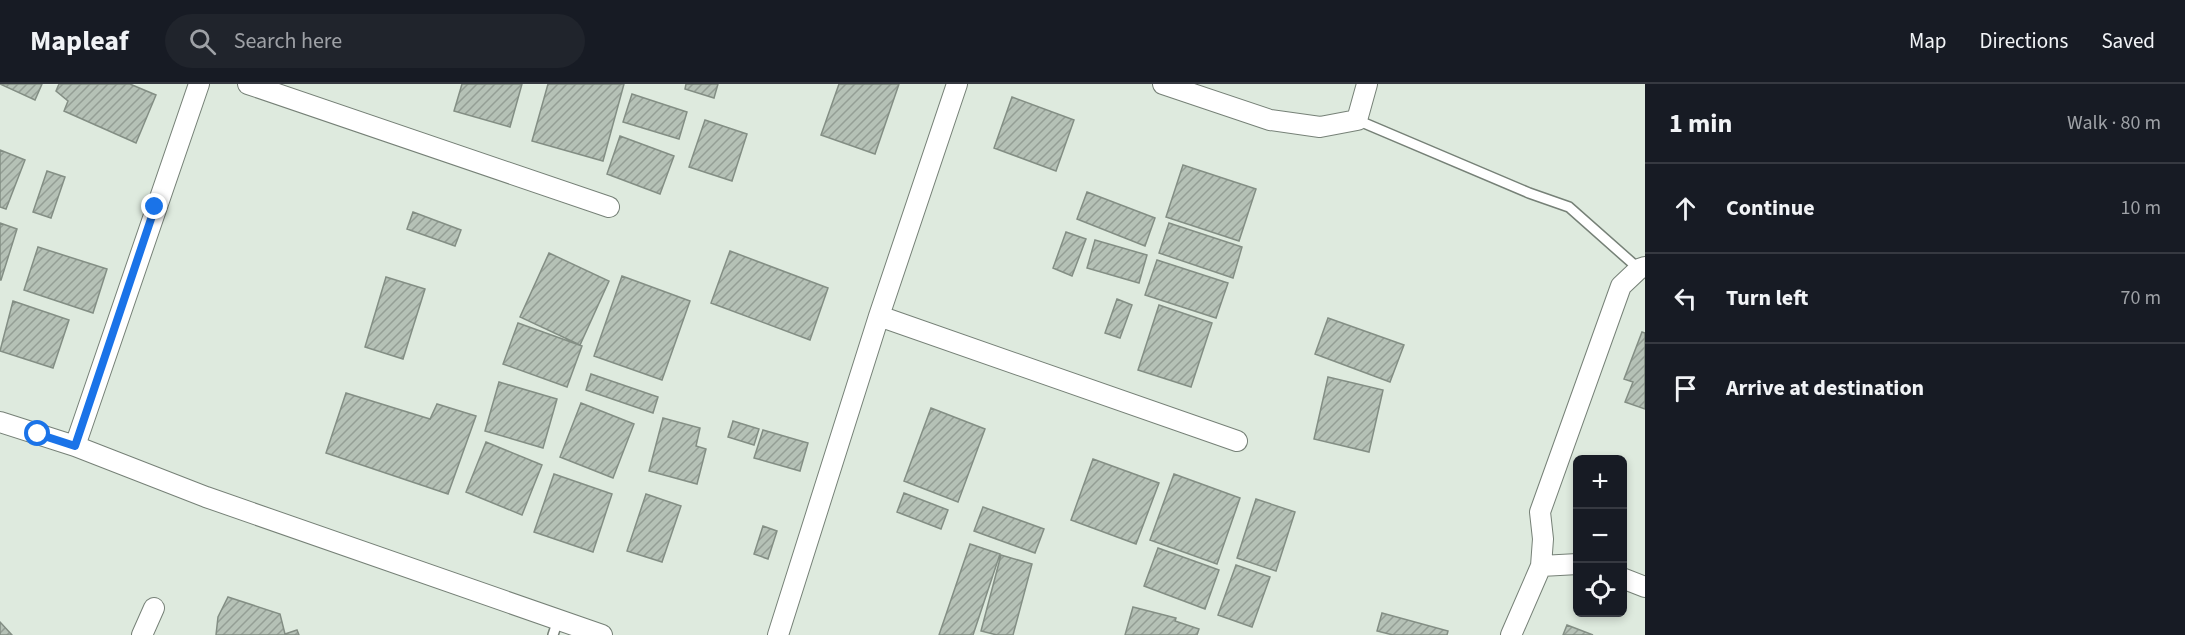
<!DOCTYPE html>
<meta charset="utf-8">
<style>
:root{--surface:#171b24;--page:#20242c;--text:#f1f3f6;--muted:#9ea1a6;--line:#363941}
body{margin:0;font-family:"Source Sans 3",sans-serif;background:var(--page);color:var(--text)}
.controls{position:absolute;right:18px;bottom:18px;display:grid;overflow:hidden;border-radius:9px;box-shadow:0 3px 9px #0003}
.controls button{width:54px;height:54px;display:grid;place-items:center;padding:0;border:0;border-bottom:2px solid var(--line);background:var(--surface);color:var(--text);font:30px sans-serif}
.stop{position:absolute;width:18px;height:18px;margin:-14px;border:4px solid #1a73e8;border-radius:50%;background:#fff}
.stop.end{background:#1a73e8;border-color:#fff;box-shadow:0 2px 6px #0008}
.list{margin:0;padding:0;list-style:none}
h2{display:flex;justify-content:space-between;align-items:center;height:78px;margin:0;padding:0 24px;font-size:26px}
h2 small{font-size:20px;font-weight:400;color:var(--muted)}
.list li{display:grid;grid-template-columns:39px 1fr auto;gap:18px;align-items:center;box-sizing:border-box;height:90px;padding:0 24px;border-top:2px solid var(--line)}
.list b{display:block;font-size:22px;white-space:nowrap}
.list em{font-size:20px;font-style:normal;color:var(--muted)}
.icon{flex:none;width:33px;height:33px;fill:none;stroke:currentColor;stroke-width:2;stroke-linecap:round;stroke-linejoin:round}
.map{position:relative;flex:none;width:1645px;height:551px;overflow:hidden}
header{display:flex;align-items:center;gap:36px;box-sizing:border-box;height:84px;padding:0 30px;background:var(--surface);border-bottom:2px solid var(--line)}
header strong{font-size:28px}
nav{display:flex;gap:33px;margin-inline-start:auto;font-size:21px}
.search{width:420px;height:54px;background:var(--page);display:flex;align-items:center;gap:15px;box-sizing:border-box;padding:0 21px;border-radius:33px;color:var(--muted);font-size:22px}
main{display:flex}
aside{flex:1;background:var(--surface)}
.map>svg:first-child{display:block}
.building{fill:url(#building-hatch);stroke:#838e84;stroke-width:1.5}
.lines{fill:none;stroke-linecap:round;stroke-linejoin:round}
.lane-casing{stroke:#768177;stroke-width:12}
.street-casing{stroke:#768177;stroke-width:22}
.lane{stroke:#fff;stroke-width:9}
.street{stroke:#fff;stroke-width:20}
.route{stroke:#1a73e8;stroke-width:8}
</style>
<header>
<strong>Mapleaf</strong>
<div class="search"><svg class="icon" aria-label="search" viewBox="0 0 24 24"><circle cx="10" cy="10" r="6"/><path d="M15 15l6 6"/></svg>Search here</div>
<nav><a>Map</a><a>Directions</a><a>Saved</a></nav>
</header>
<main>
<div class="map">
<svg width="1645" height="551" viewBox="0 0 1645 551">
<defs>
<pattern id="building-hatch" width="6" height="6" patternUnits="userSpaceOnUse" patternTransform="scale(1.5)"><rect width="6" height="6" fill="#b5c1b6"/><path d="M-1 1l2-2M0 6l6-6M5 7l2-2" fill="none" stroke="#949e95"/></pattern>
</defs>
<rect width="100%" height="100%" fill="#deeade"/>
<path class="building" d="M0,0H42L35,16Z
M59,0H130L156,11L136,59L64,27L68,17L56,7Z
M462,0H522L510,43L454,27Z
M548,0H624L603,77L532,57Z
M686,0H718L714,14L685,5Z
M839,0H899L875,70L821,51Z
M632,10L687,28L679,55L623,38Z
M1012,13L1074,36L1056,87L994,64Z
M705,36L747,50L732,97L689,83Z
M620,52L674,72L660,110L607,90Z
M0,66L25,76L6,125L0,123Z
M1183,81L1256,105L1239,157L1166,133Z
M47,87L65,93L51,134L33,128Z
M1087,108L1155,134L1145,162L1077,135Z
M413,128L461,146L455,162L407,145Z
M0,139L17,145L1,196H0Z
M1169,139L1242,163L1233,194L1159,169Z
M1066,148L1086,155L1072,192L1053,184Z
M1095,156L1147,171L1139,199L1087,184Z
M38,163L107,185L93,229L24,206Z
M730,167L828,204L810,256L711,219Z
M549,169L609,197L580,261L520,233Z
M1157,176L1228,199L1216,234L1145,211Z
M622,192L690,217L662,296L594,272Z
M386,193L425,205L403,275L365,263Z
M1117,215L1132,221L1120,254L1105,249Z
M13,217L69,236L53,284L0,267Z
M1159,221L1212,239L1191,303L1138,286Z
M1328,234L1404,261L1390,298L1315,270Z
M518,239L582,262L567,303L503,280Z
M1642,248L1645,249V325L1625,318L1633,298L1624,295Z
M591,290L658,313L653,329L586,306Z
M1328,293L1383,306L1369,368L1314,355Z
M499,298L557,315L543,364L485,347Z
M346,309L430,335L437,320L476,332L448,410L326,369Z
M581,319L634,340L613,394L560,373Z
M931,324L985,345L958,418L904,397Z
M663,334L700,344L696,362L706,365L697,400L649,387Z
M733,337L759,345L754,361L728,353Z
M763,346L808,359L800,387L754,374Z
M486,358L542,381L522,431L466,408Z
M1093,375L1159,399L1136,460L1071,436Z
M554,390L612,410L593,468L534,448Z
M1174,390L1240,414L1217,480L1150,456Z
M904,409L948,426L941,445L897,428Z
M646,410L681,422L662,478L627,467Z
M1256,415L1295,428L1276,487L1237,474Z
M983,423L1044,445L1035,469L974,447Z
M763,442L777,447L768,475L754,470Z
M970,460L1000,470L973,551H939Z
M1158,464L1219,486L1205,525L1144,502Z
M1001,471L1032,480L1013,551H997L981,547Z
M1236,481L1270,493L1252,543L1218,531Z
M228,513L280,530L285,550L297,546L299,551H216L218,533Z
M1133,523L1176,534L1175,537L1199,545L1197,551H1125Z
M1382,529L1448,547L1447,551H1393L1377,547Z
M0,538L12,551H0Z
M1567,541L1593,551H1563Z"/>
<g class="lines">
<g class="lane-casing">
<path id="lane" d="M1357,36L1529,109L1569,123L1639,185
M553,551L558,536"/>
</g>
<g class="street-casing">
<path id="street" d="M248,0L609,123
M1163,0L1270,36L1320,43L1357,36L1367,0
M879,232L1237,357
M0,338L75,362L206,413L602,551
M75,362L199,0
M1541,482L1578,480
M1622,494L1645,503
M142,551L154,524
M778,551L879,232L957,0
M1511,551L1541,482L1543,455L1540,428L1621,202L1639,185L1645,183"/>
</g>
<use href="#lane" class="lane"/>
<use href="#street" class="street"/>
</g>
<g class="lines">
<path class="route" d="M38,350L75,362L155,123"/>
</g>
</svg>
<div class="controls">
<button>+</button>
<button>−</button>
<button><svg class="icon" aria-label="locate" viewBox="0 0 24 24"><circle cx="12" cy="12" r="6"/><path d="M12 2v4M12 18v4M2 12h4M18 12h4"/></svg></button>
</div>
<div class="stop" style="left:38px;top:350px"></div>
<div class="stop end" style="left:155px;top:123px"></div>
</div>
<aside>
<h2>1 min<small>Walk · 80 m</small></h2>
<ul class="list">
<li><svg class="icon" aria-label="ahead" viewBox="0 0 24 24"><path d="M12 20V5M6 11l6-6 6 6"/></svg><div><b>Continue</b></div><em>10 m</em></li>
<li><svg class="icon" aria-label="left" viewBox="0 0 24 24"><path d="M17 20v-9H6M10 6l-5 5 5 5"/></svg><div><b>Turn left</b></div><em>70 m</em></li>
<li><svg class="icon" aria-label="arrive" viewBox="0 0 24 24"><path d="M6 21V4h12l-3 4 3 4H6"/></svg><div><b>Arrive at destination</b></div></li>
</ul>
</aside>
</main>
